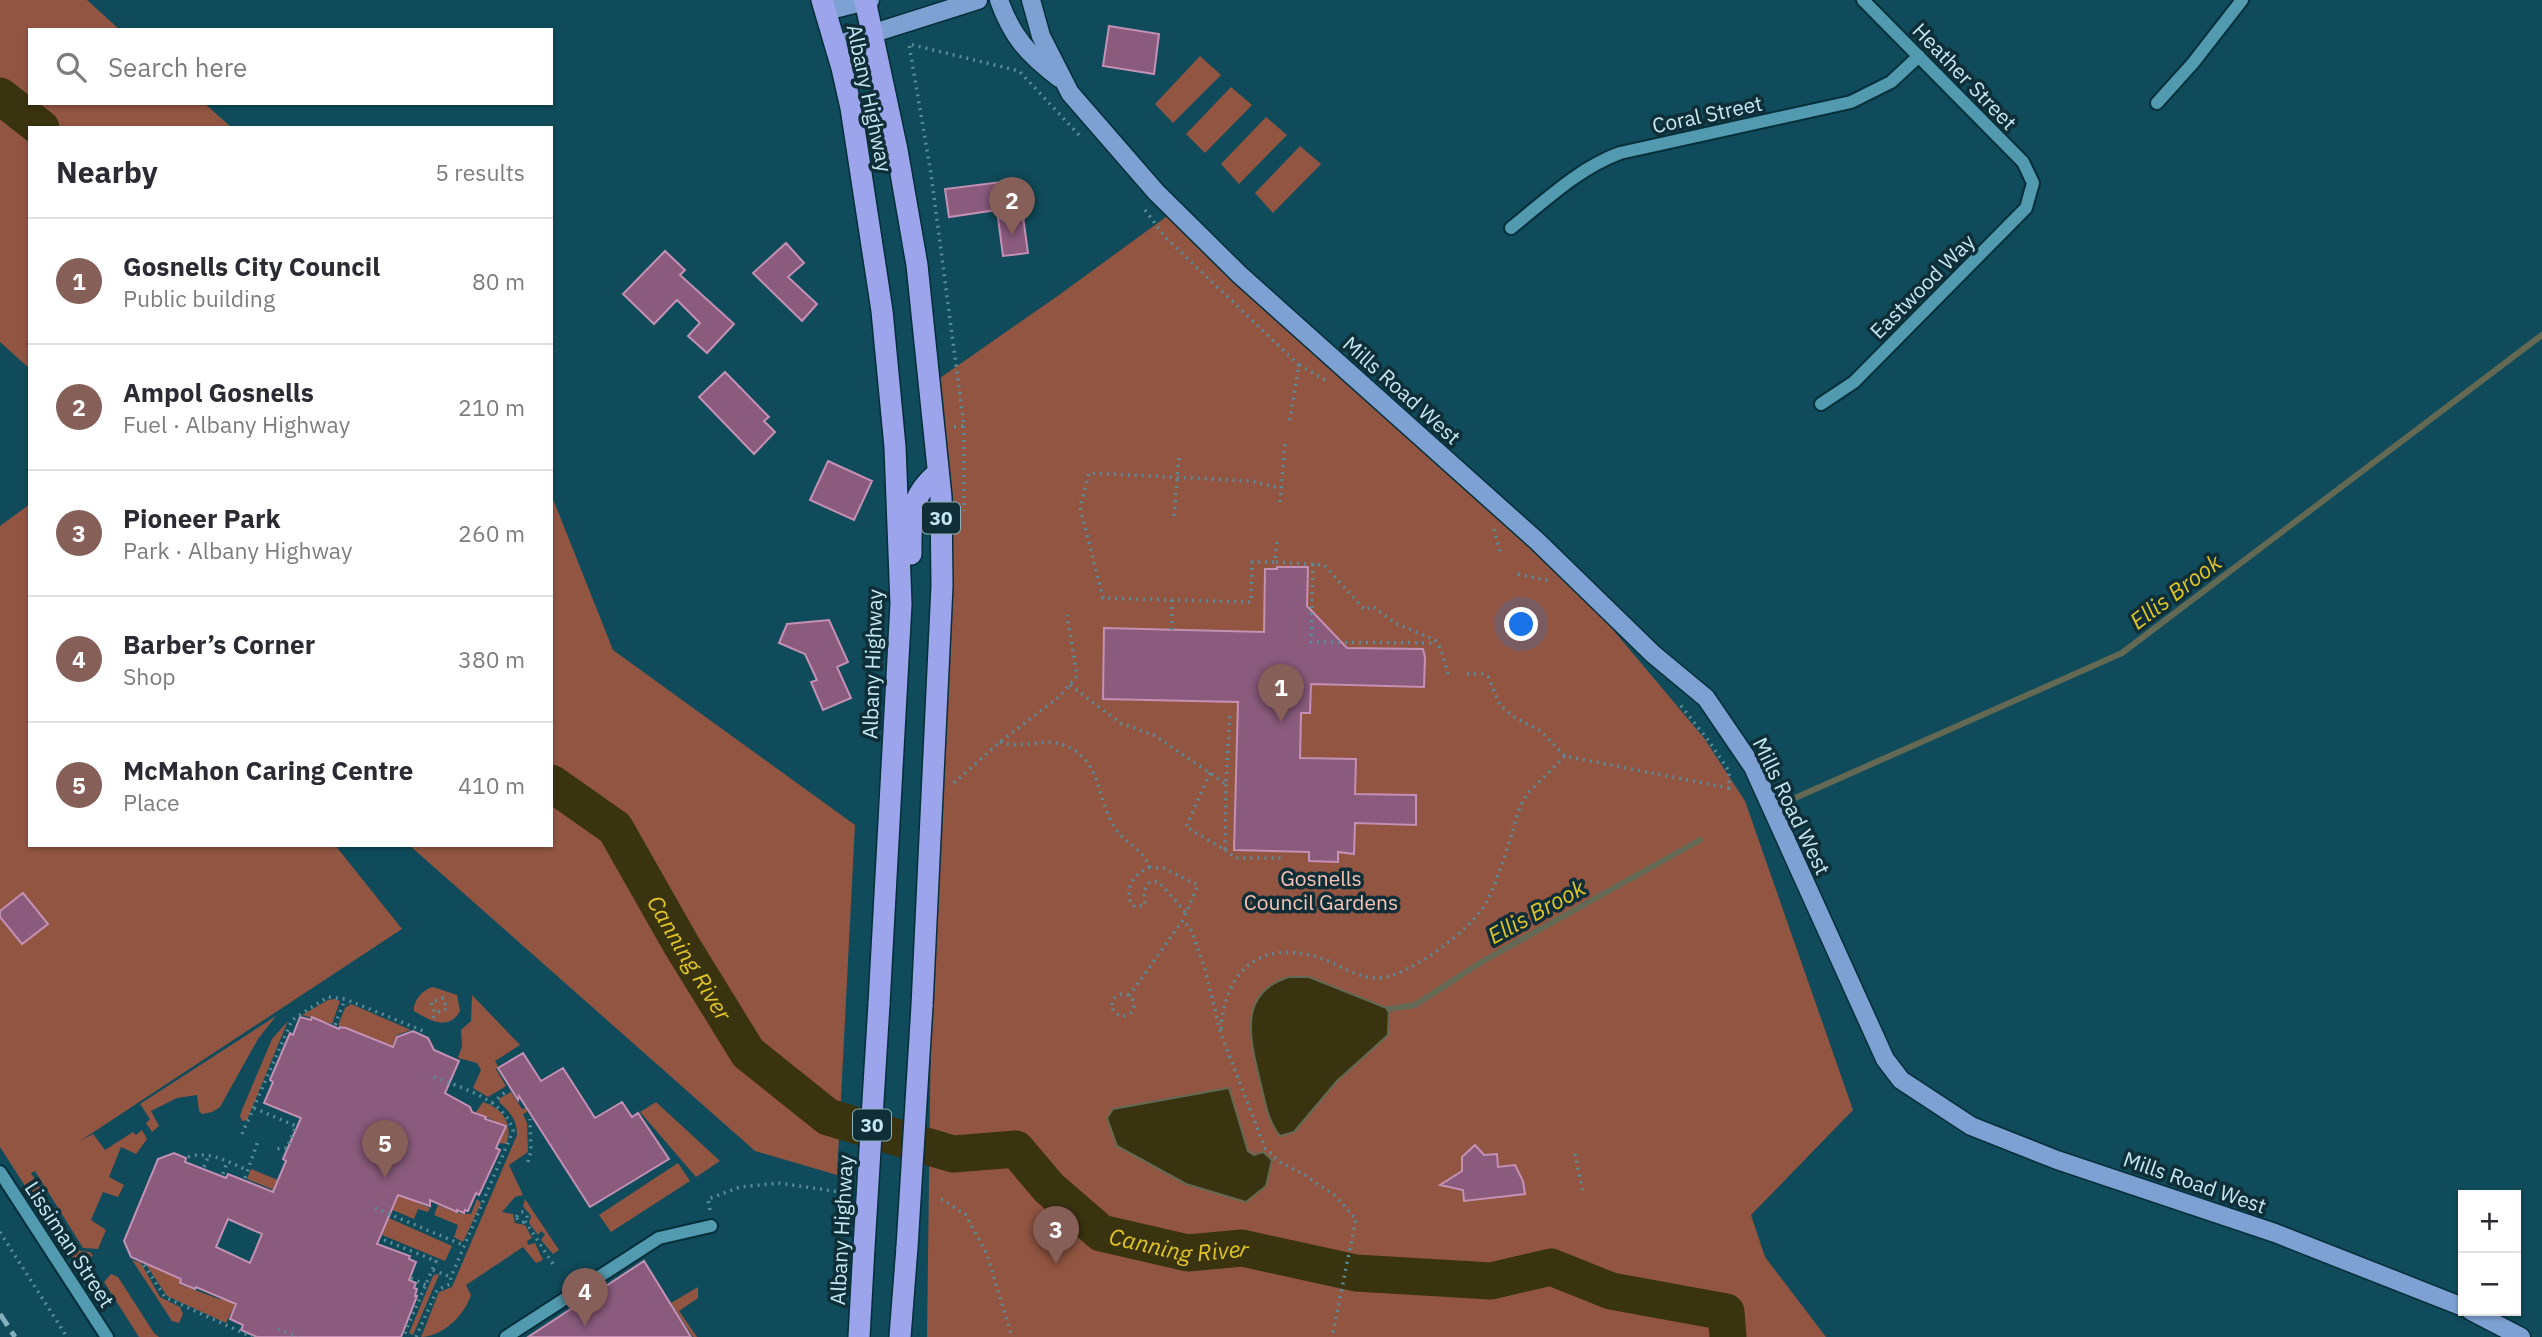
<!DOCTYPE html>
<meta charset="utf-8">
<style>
:root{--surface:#fff;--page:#f2f2f3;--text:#2b2b33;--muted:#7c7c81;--line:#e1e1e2;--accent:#855f58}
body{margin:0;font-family:"IBM Plex Sans",sans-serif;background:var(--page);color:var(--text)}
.controls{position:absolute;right:21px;bottom:21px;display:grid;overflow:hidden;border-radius:0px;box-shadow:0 2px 5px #0004}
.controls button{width:63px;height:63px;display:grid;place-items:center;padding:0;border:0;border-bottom:2px solid var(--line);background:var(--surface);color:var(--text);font:35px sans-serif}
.you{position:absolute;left:1522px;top:625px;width:24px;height:24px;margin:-18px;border:5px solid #fff;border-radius:50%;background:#1a73e8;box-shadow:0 0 0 10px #1a73e833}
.badge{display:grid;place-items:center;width:46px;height:46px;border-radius:50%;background:var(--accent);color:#fff;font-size:23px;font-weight:700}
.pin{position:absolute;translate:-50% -58px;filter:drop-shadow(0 2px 4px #0008)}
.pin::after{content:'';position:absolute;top:37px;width:24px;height:21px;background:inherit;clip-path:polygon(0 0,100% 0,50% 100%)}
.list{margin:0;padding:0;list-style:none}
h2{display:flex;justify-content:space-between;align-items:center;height:91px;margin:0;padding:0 28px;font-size:30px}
h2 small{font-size:23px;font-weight:400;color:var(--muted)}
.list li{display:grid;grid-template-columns:46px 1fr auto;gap:21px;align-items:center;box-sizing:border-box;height:126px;padding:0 28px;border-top:2px solid var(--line)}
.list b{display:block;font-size:26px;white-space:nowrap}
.list p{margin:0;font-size:23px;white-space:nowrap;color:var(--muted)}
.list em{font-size:23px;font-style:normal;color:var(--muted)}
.icon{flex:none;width:38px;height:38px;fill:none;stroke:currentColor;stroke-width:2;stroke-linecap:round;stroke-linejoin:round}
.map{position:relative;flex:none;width:2542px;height:1337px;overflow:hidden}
.search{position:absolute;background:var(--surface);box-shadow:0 2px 5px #0004;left:28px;top:28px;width:525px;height:77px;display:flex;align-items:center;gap:18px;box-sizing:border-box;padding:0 24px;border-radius:0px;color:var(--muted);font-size:26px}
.panel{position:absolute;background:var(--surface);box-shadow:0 2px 5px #0004;left:28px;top:126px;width:525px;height:721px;border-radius:0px}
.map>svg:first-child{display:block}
.green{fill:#925542}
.water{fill:#3a3310;stroke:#646954;stroke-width:2}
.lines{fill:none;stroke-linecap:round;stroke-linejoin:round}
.stream{stroke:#646954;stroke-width:6}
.river{stroke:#3a3310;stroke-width:37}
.building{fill:#8a5b7d;stroke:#c490b4;stroke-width:2;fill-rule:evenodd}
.minor-casing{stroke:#052f39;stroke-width:16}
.major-casing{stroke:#052f39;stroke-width:21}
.highway-casing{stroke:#052f39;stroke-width:24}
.path{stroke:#5a8b98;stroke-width:3.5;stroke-dasharray:2 5;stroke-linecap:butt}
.minor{stroke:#529aaf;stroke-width:12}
.major{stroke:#7ea1d4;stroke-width:18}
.highway{stroke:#9ca5ec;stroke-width:21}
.rail{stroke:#84b0bc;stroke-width:5;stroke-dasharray:14 7;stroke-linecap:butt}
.highway-bridge-casing{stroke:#052f39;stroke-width:24;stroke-linecap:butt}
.highway-bridge{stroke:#9ca5ec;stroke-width:21}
.labels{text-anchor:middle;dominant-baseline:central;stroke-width:7;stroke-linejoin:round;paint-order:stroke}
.shield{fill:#0f2e37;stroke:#8eb0ba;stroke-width:2}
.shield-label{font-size:19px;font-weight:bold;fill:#c5e8f2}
.street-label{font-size:21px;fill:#c5e8f2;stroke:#0f2e37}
.park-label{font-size:21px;fill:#f9c4b4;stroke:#0f2e37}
.water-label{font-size:23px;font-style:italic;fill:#e1c525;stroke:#0f2e37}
</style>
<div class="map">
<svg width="2542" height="1337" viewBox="0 0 2542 1337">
<rect width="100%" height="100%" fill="#0f4b5a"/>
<path class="green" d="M0,0H87L120,30H30V103H204L232,128H30V369L0,342Z
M1200,56L1221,75L1173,123L1155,104Z
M1231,87L1252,105L1205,153L1186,134Z
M1266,117L1287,135L1239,184L1221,164Z
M1300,146L1321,164L1273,213L1255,193Z
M1170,214L1567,575L1704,738L1745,801L1853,1110L1751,1215L1765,1257L1826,1337H927L938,473L930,385L1059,295Z
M551,494L613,650L855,825L837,1175L755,1151L409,845H551Z
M30,504V845H335L402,929L80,1141L93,1134L105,1150L133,1132L136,1135L142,1130L147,1139L136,1154L121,1147L109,1177L124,1185L118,1197L103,1192L91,1220L106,1230L98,1249L83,1248L35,1171L31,1173L80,1251L90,1252L93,1256L81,1262L70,1256L0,1147V526Z
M433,987L457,995L460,1011C449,1031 430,1021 414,1011C413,1001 423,989 433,987Z
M472,995L520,1045L495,1061L498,1066L496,1069L506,1086L488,1097L473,1088L481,1070L477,1063L458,1058L462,1046L461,1030L471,1021Z
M335,999L340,1001L332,1024L302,1015L328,1000Z
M351,1004L411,1030L397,1035L392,1046L338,1025L345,1008Z
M276,1016L258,1039L220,1107L212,1112L202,1114L199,1111L197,1095L177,1098L151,1111L159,1126L152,1132L146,1123L150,1119L140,1104Z
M288,1021L247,1120L242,1121L240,1116L242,1110L272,1039Z
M511,1092L522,1109L526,1108L527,1112L523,1114L527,1123L528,1152L509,1165L523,1195L515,1197L502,1212L513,1214L515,1223L525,1225L532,1238L527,1241L528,1245L535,1243L543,1260L536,1263L523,1247L466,1285L471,1295C465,1315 442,1337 421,1337L439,1292L452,1287L517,1135C517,1120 510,1112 499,1102L500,1098Z
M483,1102C503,1108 514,1125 506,1144L499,1143L505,1129L496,1122L476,1112Z
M656,1102L720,1161L696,1177L640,1112Z
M678,1163L690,1181L611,1232L599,1215Z
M251,1169L278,1180L274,1190L247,1179Z
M380,1187L430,1208L428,1212L418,1209L414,1219L376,1203Z
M477,1199L481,1203L463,1242L454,1237L458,1225L434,1215L438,1205L457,1213L471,1214Z
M525,1199L559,1250L553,1254L541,1240L545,1234L541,1231L538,1235L529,1223L531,1216L523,1206Z
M373,1211L452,1246L445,1261L382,1235L387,1220L372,1214Z
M132,1260L141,1263L160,1297L180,1307L183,1314L179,1323L172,1321Z
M145,1263L164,1267L162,1272L181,1277L179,1284L219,1299L237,1300L226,1323L167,1296Z
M111,1274L118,1277L154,1333L159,1337H139L104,1282Z
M437,1274L439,1275L413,1335L409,1333L433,1276Z
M698,1287V1298L679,1311L697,1337H693L671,1303Z"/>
<path class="water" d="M1289,977H1309L1389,1009L1388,1035L1337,1081L1294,1132L1280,1136C1267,1120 1265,1100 1260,1081C1250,1039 1237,993 1289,977Z
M1229,1088L1248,1151L1254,1155L1263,1152L1272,1160L1266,1186L1246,1202L1186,1184L1117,1146L1107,1118L1113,1109Z"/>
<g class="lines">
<path class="stream" d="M1786,802L2122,653L2542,335
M1389,1009L1415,1005L1483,961L1700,840"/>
<g class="river">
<path d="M0,96L41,128"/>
<path id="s1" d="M551,783L615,828L682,946L748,1053L828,1117L953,1154L1016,1149L1049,1188L1101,1233L1188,1253L1242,1248L1356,1273L1491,1281L1551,1267L1611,1291L1726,1312L1728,1337"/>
</g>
</g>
<path class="building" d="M1109,26L1159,34L1154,74L1103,66Z
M1018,180L1028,253L1003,256L997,210L949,217L945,189Z
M786,243L804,263L788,277L817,304L802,321L753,273Z
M665,251L685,270L680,275L734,324L707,353L688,336L700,323L677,300L654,324L623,294Z
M725,372L769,417L764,421L775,432L754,454L699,397Z
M828,461L872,481L854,520L810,500Z
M1277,567H1308L1307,606L1347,648L1423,649L1425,657L1424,687L1311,684L1310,713H1301L1300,758L1356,759L1355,794L1416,795V825L1355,823L1354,854L1338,852V862L1309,861V852L1234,850L1238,702L1103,699L1104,628L1264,632L1265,569H1277Z
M829,620L848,662L837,667L851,698L823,710L811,682L817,680L805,654L779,643L787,624Z
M23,893L48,924L22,944L0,917V911Z
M300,1017L311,1020L312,1017L339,1029L340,1027L346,1028L393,1047L397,1037L413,1031L428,1038L434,1050L459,1061L445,1093L470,1107L472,1112L486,1117L485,1119L506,1126L496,1148L500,1150L479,1195L476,1193L468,1211L465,1210L464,1213L457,1210V1212L430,1200V1206L398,1195L377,1244L410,1256L409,1259L416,1262L409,1280L416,1283L414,1288L417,1289L415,1296H417L401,1337H257L241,1330L243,1325L230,1319L236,1304L196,1287L195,1289L180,1283L181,1279L131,1257L124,1241L158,1159L174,1153L186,1158L185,1162L226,1178L228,1174L273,1192L286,1161L283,1159L301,1118L264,1103L273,1082L270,1080L290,1033L293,1035ZM228,1219L262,1234L250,1263L216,1247Z
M523,1053L541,1081L563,1068L595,1118L622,1102L632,1117L638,1113L669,1159L590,1207L519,1096L518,1100L498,1068Z
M1475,1145L1484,1155L1497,1154L1498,1167L1515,1165L1523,1181L1525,1194L1464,1201L1463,1190L1440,1185L1462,1171V1157Z
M644,1261L691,1337H528Z"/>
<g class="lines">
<g class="minor-casing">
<path id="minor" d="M2157,103L2193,63L2242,0
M1511,228C1546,200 1579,168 1620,153L1851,102L1891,82L1919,56
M1821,404L1854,382L2026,208L2033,183L2023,162L1863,0
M0,1172L107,1337
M506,1337L659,1238L711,1226"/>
</g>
<g class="major-casing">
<path id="major" d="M999,0C1012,37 1028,54 1059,78
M1031,0L1041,36L1070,93L1156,192L1240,275L1537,541L1653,654L1706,698L1753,767L1885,1059L1901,1080L1971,1126L2057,1160L2275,1233L2463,1307
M826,11L870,0
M836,45L978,0
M2471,1311L2521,1337"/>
</g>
<g class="highway-casing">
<path id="highway" d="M822,0L842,68L851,108L882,311L895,447L901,604L879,1004
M865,0L897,150L917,265L941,497L942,586L922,1006
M911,554C911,519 909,496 938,473
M859,1337L864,1247
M900,1337L907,1247"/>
</g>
<path class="path" d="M1145,210L1166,238L1299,365L1289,424
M1299,365L1327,381
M964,426V511
M954,427L964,426L931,174L909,44L1019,71L1080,136
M1280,502L1285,444
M1174,516L1179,457
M1494,529L1500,551
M1277,542L1275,562H1252L1251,602L1103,598L1080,507L1089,473L1251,481L1280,488
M1276,562L1324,565L1365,610L1372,606L1395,623L1435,640L1441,649L1448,674
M1313,564L1311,642L1430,643L1434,640
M1518,574L1550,581
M1172,600V630
M1467,674H1482L1488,677L1500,705L1514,717L1541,731L1565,756L1729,788V771L1708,740L1678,702
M1070,685L1120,723L1154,735L1226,784L1230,711
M1000,742C1021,750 1042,737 1063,745C1105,760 1094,801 1118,832C1128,845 1144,850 1149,867C1134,875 1125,886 1131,903L1135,907L1145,905L1144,891L1149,883L1154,881L1160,883L1186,913
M1210,773L1186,827L1225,850L1226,784
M954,783L1000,742L1059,697L1077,676L1067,615
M1225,850L1236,858H1281
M1149,867L1163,868L1198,885L1183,920
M1112 1005a11 11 0 1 1 22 0a11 11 0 1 1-22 0Z
M1129,996L1183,920L1192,931L1205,970L1221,1034L1265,1148L1280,1162L1305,1175L1334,1195L1356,1219L1332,1337
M433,1018L435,1013L431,1002L443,998L447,1009L435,1013
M335,1025L345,999
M1221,1029C1225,971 1259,940 1317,957C1337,963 1356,978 1377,978C1408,978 1474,928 1487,901C1500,876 1512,833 1520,806L1528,793L1565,756
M492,1103L508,1090
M254,1108L296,1126L287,1148L276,1149
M242,1134L292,1020L328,997L345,999L426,1032
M1575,1154L1583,1193
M188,1157C209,1150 228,1162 247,1170
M528,1162L531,1151L530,1119
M204,1167L209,1155
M223,1174L227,1162
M245,1178L258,1141
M941,1199L965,1214L987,1254L1012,1337
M375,1208L465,1246
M710,1210L708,1199L740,1187L778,1183L847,1193
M517 1217a5 5 0 1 1 10 0a5 5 0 1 1-10 0Z
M525,1221L553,1264
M0,1232L67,1337
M384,1240L436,1261L403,1337
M144,1265L165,1297L252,1337
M433,1270L451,1277
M411,1278L426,1285
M278,1329L298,1337
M416,1337L437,1290L450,1284L451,1277L513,1131C506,1099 456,1086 429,1075"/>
<use href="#minor" class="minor"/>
<use href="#major" class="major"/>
<use href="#highway" class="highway"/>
<path class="rail" d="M0,1314L15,1337"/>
<g class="highway-bridge-casing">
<path id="highway-bridge" d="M864,1247L879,1004
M907,1247L922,1006"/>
</g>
<use href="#highway-bridge" class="highway-bridge"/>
</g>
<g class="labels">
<g class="shield">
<rect x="922" y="502.5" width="38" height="31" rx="5"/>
<rect x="853" y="1109.5" width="38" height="31" rx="5"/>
</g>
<g class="shield-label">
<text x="941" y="518">30</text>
<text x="872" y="1125">30</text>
</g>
<g class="street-label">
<text transform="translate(1965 76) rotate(46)">Heather Street</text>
<text transform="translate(870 98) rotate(78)">Albany Highway</text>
<text transform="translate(1707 114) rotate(-12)">Coral Street</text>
<text transform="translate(1922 286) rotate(-45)">Eastwood Way</text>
<text transform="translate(1402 390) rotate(42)">Mills Road West</text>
<text transform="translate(872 664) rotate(-88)">Albany Highway</text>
<text transform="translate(1792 806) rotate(64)">Mills Road West</text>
<text transform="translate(2195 1182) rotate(19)">Mills Road West</text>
<text transform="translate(841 1230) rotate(-87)">Albany Highway</text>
<text transform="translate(70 1244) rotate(57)">Lissiman Street</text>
</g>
<g class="park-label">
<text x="1321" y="878">Gosnells<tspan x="1321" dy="24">Council Gardens</tspan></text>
</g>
<g class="water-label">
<text transform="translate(2175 591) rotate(-37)">Ellis Brook</text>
<text transform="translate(1536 911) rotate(-29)">Ellis Brook</text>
<text stroke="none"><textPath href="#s1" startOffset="228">Canning River</textPath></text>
<text stroke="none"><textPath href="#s1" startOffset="835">Canning River</textPath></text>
</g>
</g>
</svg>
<div class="controls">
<button>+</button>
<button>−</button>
</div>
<div class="you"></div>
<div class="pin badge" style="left:1281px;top:722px">1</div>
<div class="pin badge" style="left:1012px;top:235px">2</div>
<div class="pin badge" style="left:1056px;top:1264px">3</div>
<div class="pin badge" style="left:585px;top:1326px">4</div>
<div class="pin badge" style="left:385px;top:1178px">5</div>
<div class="search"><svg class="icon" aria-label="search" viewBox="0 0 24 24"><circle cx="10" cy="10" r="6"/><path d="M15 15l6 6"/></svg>Search here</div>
<section class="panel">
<h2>Nearby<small>5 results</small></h2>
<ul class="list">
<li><span class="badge">1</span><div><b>Gosnells City Council</b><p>Public building</p></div><em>80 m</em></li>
<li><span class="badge">2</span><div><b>Ampol Gosnells</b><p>Fuel · Albany Highway</p></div><em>210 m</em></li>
<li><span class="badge">3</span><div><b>Pioneer Park</b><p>Park · Albany Highway</p></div><em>260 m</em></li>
<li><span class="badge">4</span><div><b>Barber’s Corner</b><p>Shop</p></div><em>380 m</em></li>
<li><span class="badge">5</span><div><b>McMahon Caring Centre</b><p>Place</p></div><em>410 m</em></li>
</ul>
</section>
</div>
